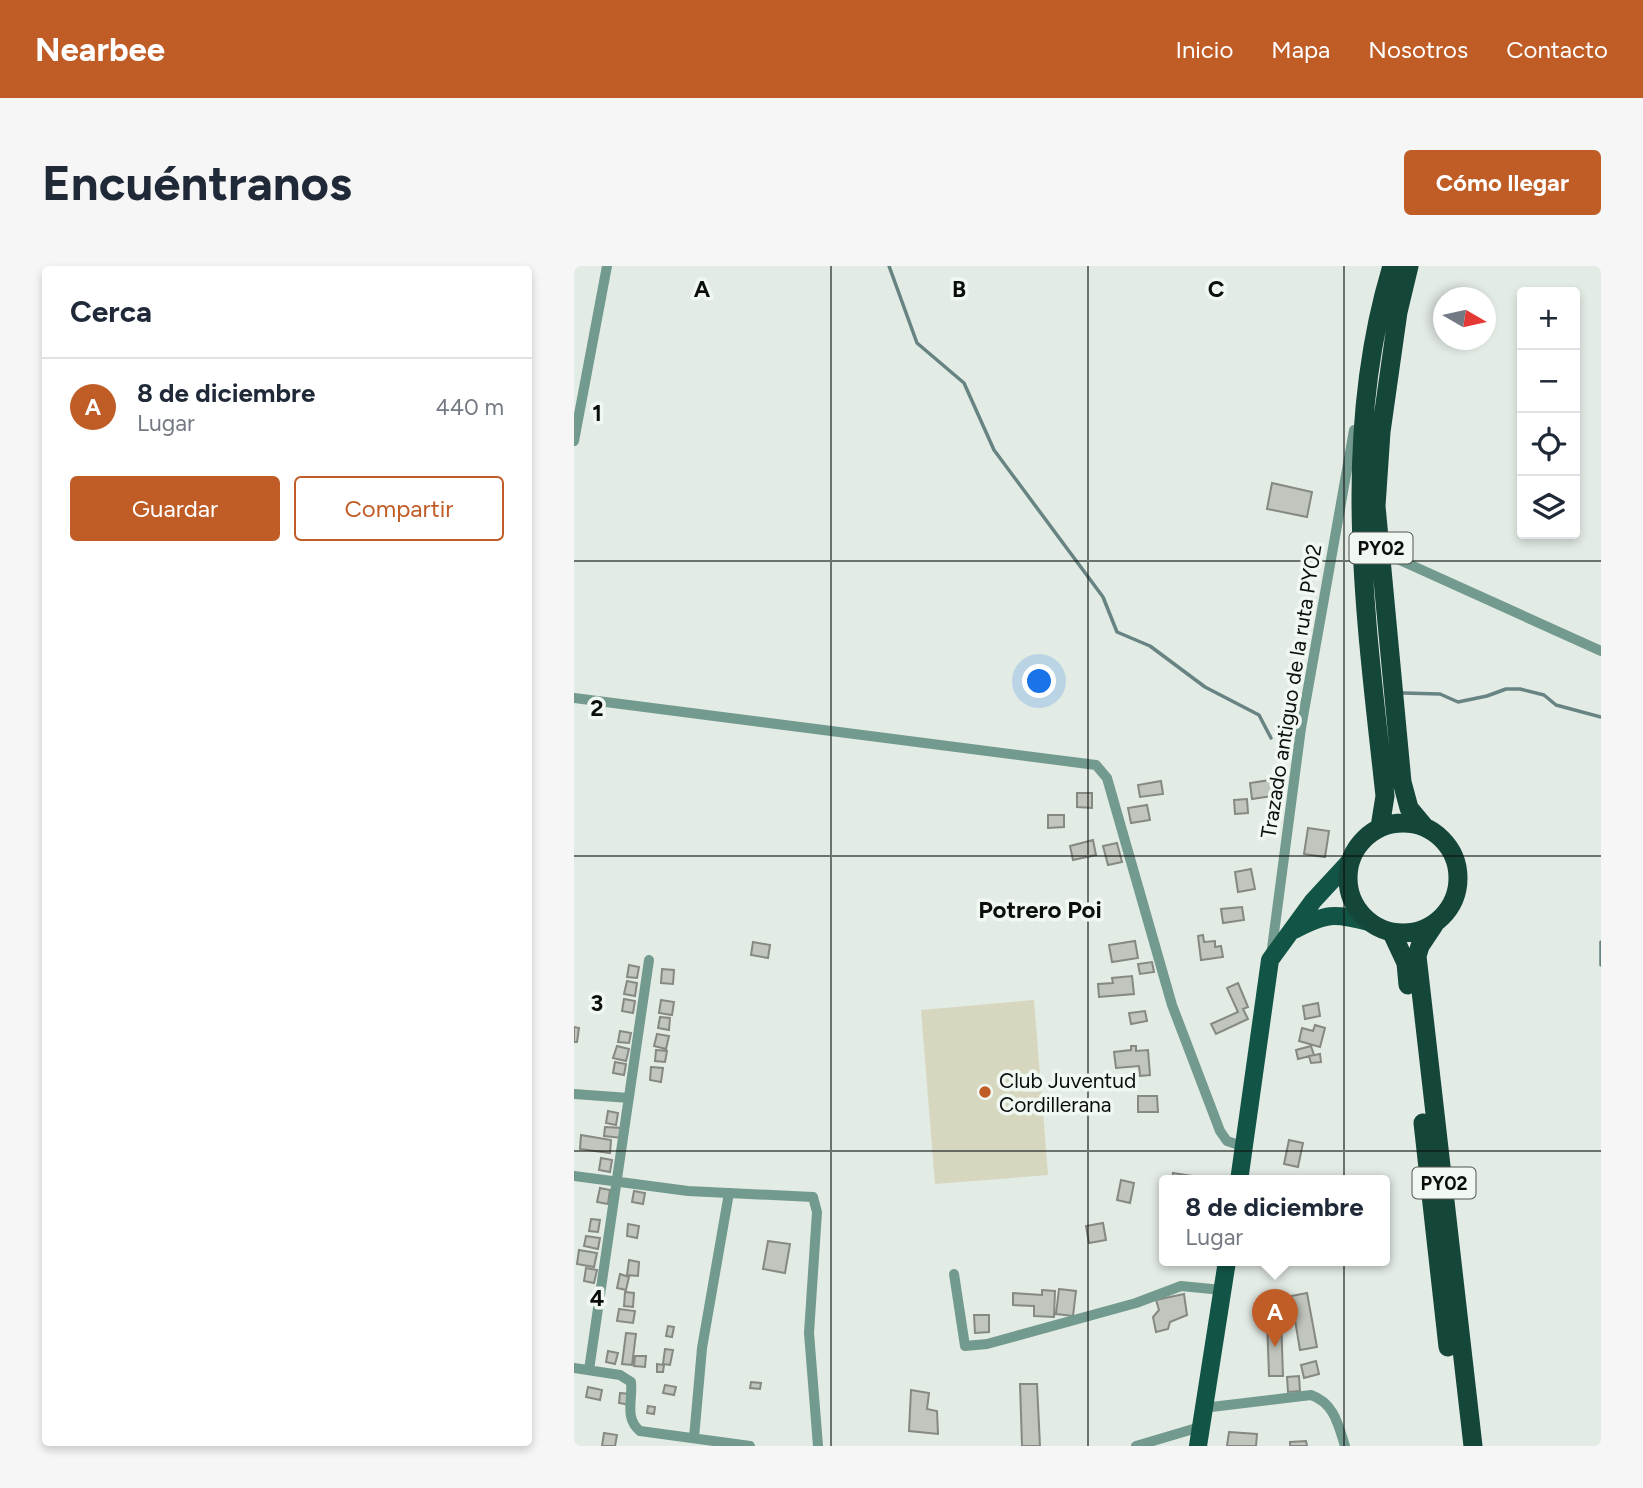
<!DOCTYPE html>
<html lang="es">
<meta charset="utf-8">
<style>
:root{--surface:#fff;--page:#f6f6f7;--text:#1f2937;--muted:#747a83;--line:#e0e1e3;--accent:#c05c26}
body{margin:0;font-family:Figtree,sans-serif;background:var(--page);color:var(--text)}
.controls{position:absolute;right:21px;top:21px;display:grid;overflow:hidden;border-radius:7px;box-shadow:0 4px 10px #0003}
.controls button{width:63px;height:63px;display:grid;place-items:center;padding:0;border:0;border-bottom:2px solid var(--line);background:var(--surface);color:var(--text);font:35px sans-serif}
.compass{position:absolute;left:859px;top:21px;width:63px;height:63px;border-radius:50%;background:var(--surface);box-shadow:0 4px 10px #0003;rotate:99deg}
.you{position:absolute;left:466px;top:416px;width:24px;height:24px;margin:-18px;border:5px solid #fff;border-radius:50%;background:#1a73e8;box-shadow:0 0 0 10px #1a73e833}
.badge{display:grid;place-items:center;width:46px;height:46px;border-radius:50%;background:var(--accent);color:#fff;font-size:23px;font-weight:700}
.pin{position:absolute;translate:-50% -58px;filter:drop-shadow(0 2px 4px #0008)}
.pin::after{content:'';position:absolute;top:37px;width:24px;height:21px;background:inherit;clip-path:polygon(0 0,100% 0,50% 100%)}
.popup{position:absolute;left:585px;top:909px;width:231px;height:91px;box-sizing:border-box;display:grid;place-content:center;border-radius:7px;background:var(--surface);filter:drop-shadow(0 2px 5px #0005);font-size:23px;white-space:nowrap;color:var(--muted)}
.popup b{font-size:26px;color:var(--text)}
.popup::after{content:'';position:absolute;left:50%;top:100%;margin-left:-14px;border:14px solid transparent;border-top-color:var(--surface)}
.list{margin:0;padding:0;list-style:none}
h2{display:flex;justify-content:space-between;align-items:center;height:91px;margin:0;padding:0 28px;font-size:30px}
h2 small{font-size:23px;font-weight:400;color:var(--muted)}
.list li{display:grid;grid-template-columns:46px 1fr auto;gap:21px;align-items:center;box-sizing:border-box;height:98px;padding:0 28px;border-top:2px solid var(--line)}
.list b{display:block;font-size:26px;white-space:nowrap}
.list p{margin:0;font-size:23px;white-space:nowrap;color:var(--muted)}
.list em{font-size:23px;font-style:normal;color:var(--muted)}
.actions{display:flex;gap:14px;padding:21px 28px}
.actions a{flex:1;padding:16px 0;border:2px solid var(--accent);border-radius:7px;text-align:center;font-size:24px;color:var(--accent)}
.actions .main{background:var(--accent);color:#fff}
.icon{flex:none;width:38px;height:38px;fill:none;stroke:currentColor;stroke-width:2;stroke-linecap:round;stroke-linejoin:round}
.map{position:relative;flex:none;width:1027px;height:1180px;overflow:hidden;border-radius:7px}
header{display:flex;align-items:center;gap:42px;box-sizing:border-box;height:98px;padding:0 35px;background:var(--accent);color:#fff}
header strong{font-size:33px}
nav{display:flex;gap:38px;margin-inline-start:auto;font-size:24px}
.intro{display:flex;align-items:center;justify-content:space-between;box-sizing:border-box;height:168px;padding:0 42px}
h1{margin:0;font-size:49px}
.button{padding:18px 32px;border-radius:7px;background:var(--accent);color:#fff;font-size:24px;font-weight:700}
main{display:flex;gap:42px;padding:0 42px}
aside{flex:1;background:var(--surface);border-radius:7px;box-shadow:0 4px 10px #0003}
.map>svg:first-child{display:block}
.green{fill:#d6d7be}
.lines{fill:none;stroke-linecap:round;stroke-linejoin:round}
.stream{stroke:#678483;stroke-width:3.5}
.building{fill:#c0c5bd;stroke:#858982;stroke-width:2}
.minor{stroke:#739a8e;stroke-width:10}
.primary{stroke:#125546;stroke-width:18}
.trunk{stroke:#15463a;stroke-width:19}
.grid{fill:none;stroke:#0b0e0c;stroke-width:2;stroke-opacity:0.55}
.poi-dot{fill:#c05c26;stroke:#f1f8f2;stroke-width:2.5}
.labels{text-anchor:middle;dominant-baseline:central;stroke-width:7;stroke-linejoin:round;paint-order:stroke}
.shield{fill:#f1f8f2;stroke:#505451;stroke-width:2}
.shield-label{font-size:19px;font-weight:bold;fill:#0b0e0c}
.street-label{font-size:21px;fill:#0b0e0c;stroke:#f1f8f2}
.poi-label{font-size:21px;fill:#0b0e0c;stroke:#f1f8f2;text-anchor:start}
.quarter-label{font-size:24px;font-weight:bold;fill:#0b0e0c;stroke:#f1f8f2}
.grid-label{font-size:23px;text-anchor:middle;font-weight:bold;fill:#0b0e0c;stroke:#f1f8f2;stroke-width:7;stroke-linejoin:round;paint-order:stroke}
</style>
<header>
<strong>Nearbee</strong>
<nav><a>Inicio</a><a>Mapa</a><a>Nosotros</a><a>Contacto</a></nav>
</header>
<div class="intro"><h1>Encuéntranos</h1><a class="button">Cómo llegar</a></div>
<main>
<aside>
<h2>Cerca<small></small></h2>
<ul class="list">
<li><span class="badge">A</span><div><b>8 de diciembre</b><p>Lugar</p></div><em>440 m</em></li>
</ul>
<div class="actions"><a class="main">Guardar</a><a>Compartir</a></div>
</aside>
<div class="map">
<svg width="1027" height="1180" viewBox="0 0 1027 1180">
<rect width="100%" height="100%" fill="#e3ebe5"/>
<path class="green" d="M460,734L474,909L361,918L347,744Z"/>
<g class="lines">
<path class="stream" d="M315,0L343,77L390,117L420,184L529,331L543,366L576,380L631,421L685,449L697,472
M829,427L866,428L884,436L913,430L932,423H946L970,429L982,439L1027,451
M1027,676V699"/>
</g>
<path class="building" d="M698,217L738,226L733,251L693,243Z
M702,513L704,529L678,533L676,517Z
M587,515L589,528L566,531L564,519Z
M503,527H518V542L503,541Z
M673,533L674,547L661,548L660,534Z
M573,539L576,554L557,557L554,542Z
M474,549H490V561L474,562Z
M734,562L755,565L751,591L730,588Z
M519,574L522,589L499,594L496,580Z
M543,577L548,596L534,599L529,580Z
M677,603L681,623L664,626L661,606Z
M668,641L670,654L649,657L647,643Z
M629,669L630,676L641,675V681L647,680L649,691L627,694L624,670Z
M561,675L564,692L538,696L535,679Z
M179,676L196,679L194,692L177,689Z
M578,696L580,706L566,708L564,698Z
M55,699L65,701L63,712L53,711Z
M88,703L100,704L99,718L87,717Z
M558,710L560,728L525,731L524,718L539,717L538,712Z
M53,715L63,717L61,730L50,728Z
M664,717L674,741L669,743L674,753L642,768L637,758L664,746L653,722Z
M50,733L61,735L59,747L48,745Z
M87,734L100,736L98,749L85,747Z
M744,737L746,750L731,753L729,740Z
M571,745L573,755L557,758L555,747Z
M86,751L96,752L95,764L84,762Z
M741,759L751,762L746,781L725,775L728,762L739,765Z
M0,761L5,762L3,776H0Z
M46,765L57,767L55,777L44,776Z
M83,768L95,770L92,783L80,780Z
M43,780L55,783L52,795L39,792Z
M557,780H562V785L574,784L576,809L566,810L565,800L542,802L540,786L557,784Z
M737,780L740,789L724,793L722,784Z
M82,784L93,785L91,796L81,795Z
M746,788L747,796L737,797L735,790Z
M41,796L52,798L50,809L39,807Z
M77,801L89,802L87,816L76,814Z
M564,830H583L584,846H564Z
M34,845L44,847L42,859L32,857Z
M31,861L49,862L48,872L30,870Z
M7,869L37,874L36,887L6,883Z
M715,874L729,877L724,901L710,898Z
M27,892L38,894L36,906L25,904Z
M599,907L632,912L631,915H598Z
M547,914L560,917L556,937L543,934Z
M26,922L36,924L34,938L23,936Z
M60,925L71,927L69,938L58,936Z
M17,953L26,954L24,966L15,965Z
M529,957L532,974L515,977L512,960Z
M54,958L65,960L63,972L53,970Z
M12,970L26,972L24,983L10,980Z
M194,975L216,978L211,1007L189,1003Z
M5,984L23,987L20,1001L3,998Z
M55,994L65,996L64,1010L53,1009Z
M12,1002L23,1004L20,1017L10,1015Z
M46,1008L55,1011L52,1024L43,1022Z
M485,1023L502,1025L499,1050L482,1048Z
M468,1024L481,1025L480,1051L460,1050V1040L439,1039V1027L468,1029Z
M51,1026L60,1027L59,1041L50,1040Z
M733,1027L743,1081L726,1084L717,1030Z
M610,1028L613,1049L596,1056L594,1063L582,1066L579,1051L585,1044L582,1034Z
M45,1043L61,1045L59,1057L43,1055Z
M400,1049H415V1066L401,1067Z
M693,1053H707L709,1110H695Z
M94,1060L100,1061L98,1071L92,1070Z
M52,1067L62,1068L58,1099L48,1098Z
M91,1083L99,1084L96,1099L89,1098Z
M34,1085L44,1087L41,1098L32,1096Z
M61,1090H72L71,1101L60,1100Z
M742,1095L745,1108L730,1112L727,1099Z
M83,1098L90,1099L89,1106H83Z
M725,1110L726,1125L714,1126L713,1111Z
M177,1116L187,1117L186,1123L176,1122Z
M446,1118H463L466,1180H448Z
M91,1119L102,1121L100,1129L89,1127Z
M14,1121L28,1124L26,1134L12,1131Z
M337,1124L355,1127L353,1143L363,1145L364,1168L335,1165Z
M46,1127L57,1128L56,1139L45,1137Z
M74,1140L81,1141L80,1148L73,1147Z
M655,1166L683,1168L682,1180H653Z
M30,1167L43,1169L41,1180H28Z
M732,1175L733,1180H716V1176Z"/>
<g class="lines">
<path class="minor" d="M0,175L33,0
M808,286L1027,385
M0,432L522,499L533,512L598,739L646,865L653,875L671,881
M697,690L727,462L780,164
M0,828L55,832
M0,910L114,925L239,931L243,946L235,1067L244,1180
M380,1008L391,1080L413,1078L562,1037L607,1020L648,1024
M0,1102L46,1109L57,1116C59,1134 50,1152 66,1165L176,1180
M15,1104L75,694
M629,1142L737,1129C760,1137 764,1158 771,1180
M120,1172L128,1082L155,927
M562,1180L626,1161"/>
<path class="primary" d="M720,664C752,647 760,647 795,656
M665,915L696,694L739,635L776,595
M624,1180L653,995"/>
<path class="trunk" d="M835,0L824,46L807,166L802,240L828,516L835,542L850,560
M774 612a55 55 0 1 1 110 0a55 55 0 1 1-110 0Z
M806,561L811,530C792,353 765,174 818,0
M860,659L846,680L843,690L899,1180
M818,667L832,697L834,719
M849,857L874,1081"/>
</g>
<path class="grid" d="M257,0V1180M514,0V1180M770,0V1180M0,295H1027M0,590H1027M0,885H1027"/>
<circle class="poi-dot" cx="411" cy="826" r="7"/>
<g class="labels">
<g class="shield">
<rect x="775.5" y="266.5" width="63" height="31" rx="5"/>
<rect x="838.5" y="901.5" width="63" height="31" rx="5"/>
</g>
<g class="shield-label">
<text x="807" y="282">PY02</text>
<text x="870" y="917">PY02</text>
</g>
<g class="street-label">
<text transform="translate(717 425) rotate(-81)">Trazado antiguo de la ruta PY02</text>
</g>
<g class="poi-label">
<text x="425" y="814">Club Juventud<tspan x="425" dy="24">Cordillerana</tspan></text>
</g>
<g class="quarter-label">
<text x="466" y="643">Potrero Poi</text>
</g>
</g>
<g class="grid-label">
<text x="128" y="31">A</text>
<text x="385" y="31">B</text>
<text x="642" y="31">C</text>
<text x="23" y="155">1</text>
<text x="23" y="450">2</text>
<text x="23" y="745">3</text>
<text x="23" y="1040">4</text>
</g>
</svg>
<div class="controls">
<button>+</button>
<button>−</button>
<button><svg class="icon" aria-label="locate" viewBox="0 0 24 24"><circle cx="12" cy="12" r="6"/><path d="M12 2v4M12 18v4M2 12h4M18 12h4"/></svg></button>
<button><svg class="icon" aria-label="layers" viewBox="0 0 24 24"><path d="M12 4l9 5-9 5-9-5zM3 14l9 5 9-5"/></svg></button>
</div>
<svg class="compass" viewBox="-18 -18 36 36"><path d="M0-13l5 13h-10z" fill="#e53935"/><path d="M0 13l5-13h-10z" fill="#747a83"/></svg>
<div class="you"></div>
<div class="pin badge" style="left:701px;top:1081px">A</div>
<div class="popup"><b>8 de diciembre</b>Lugar</div>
</div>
</main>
